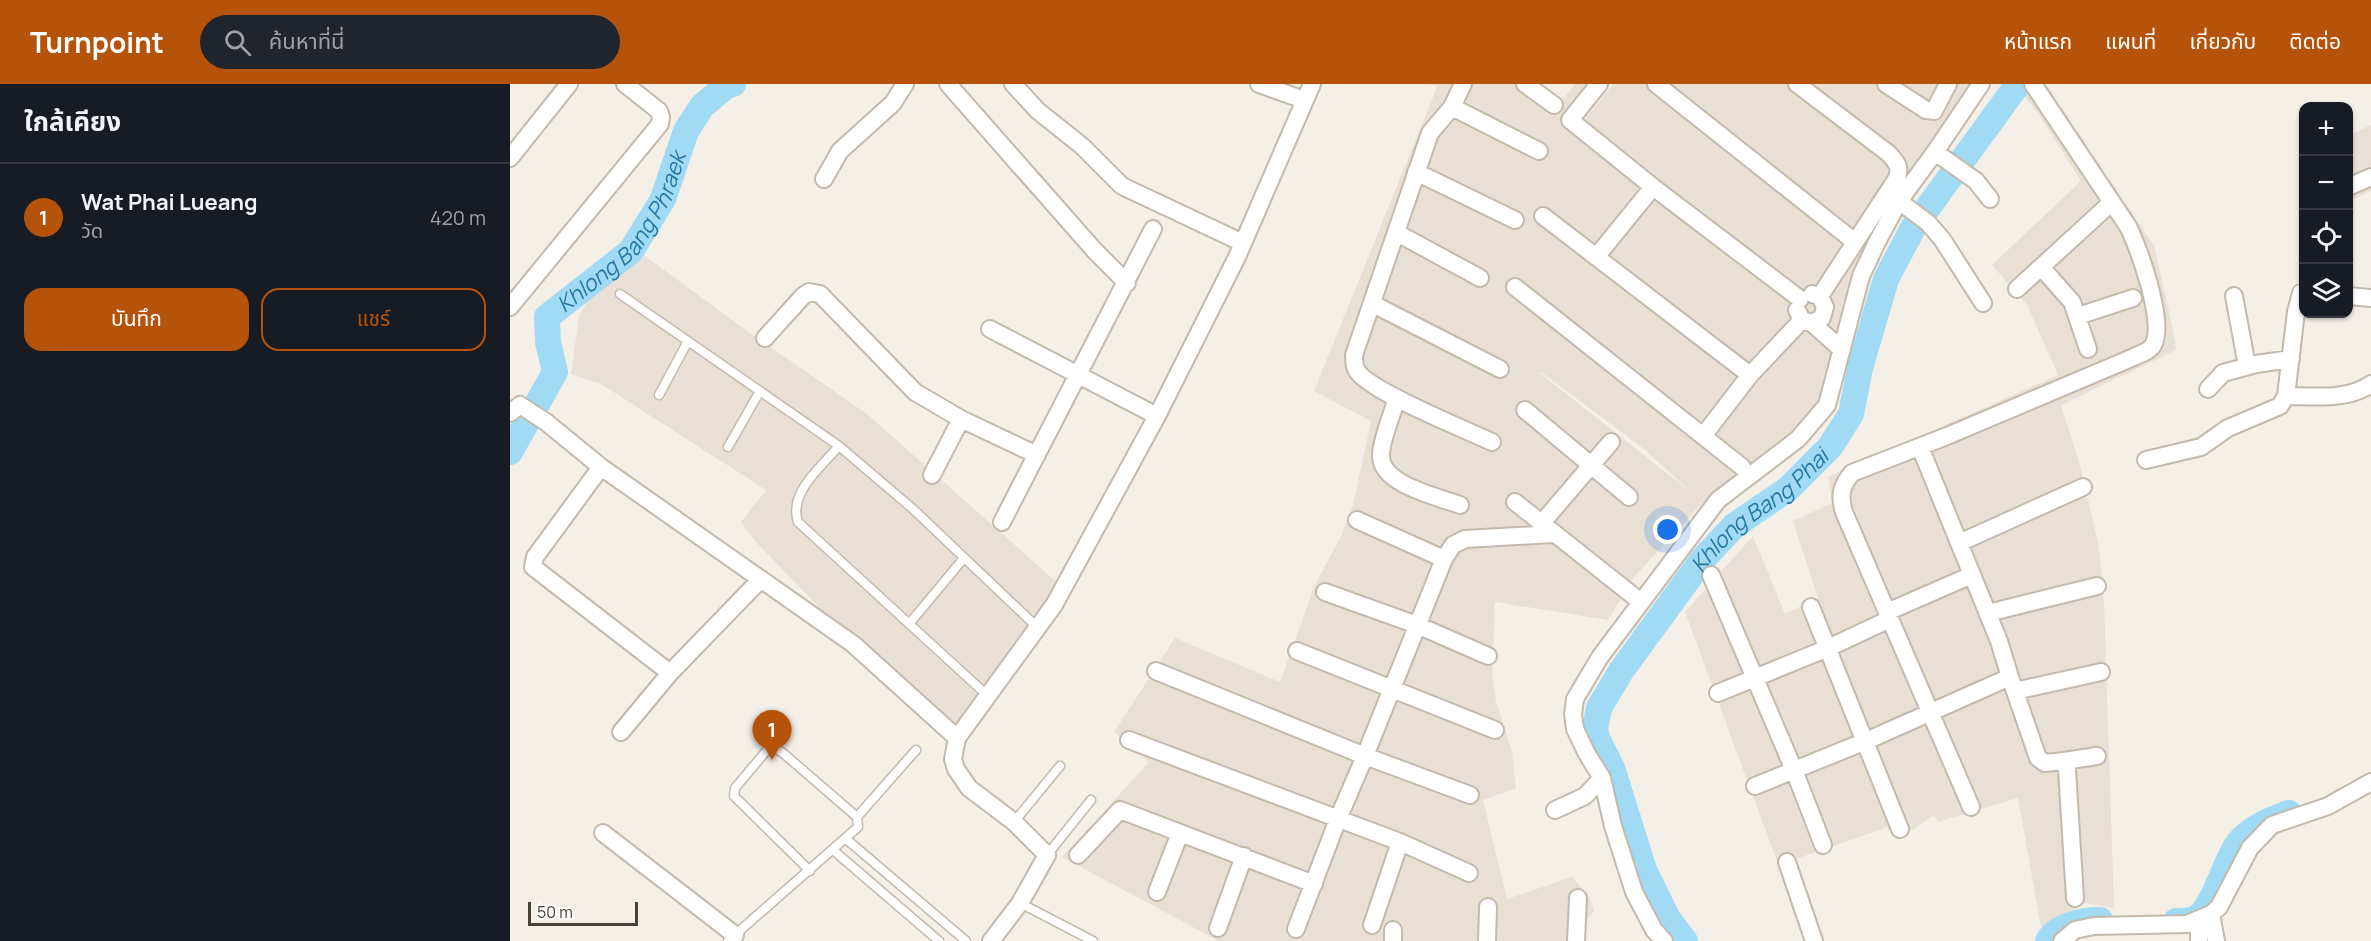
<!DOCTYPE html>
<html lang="th">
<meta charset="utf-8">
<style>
:root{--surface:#171b24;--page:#20242c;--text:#f1f3f6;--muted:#9ea1a6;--line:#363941;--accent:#b45309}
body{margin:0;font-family:Manrope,"Noto Sans Thai",sans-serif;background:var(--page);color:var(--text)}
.controls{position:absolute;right:18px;top:18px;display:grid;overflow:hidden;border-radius:12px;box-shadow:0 2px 4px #0004}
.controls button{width:54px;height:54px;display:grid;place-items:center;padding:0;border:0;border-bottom:2px solid var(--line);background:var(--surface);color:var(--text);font:30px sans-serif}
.scale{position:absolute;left:18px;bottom:15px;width:110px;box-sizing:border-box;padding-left:6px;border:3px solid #483f35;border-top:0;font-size:16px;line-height:21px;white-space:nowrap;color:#483f35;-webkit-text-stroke:4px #fff;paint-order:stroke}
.you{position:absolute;left:1158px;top:446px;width:21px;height:21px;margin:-15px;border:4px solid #fff;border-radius:50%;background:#1a73e8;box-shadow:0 0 0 9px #1a73e833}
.badge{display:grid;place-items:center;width:39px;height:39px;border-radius:50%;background:var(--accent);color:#fff;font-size:20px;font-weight:700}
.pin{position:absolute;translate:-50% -50px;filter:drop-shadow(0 2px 3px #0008)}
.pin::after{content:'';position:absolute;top:32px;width:21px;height:18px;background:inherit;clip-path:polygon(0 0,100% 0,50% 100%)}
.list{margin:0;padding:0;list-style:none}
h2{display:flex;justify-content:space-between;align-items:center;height:78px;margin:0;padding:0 24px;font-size:26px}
h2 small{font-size:20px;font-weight:400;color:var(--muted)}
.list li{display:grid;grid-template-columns:39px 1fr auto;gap:18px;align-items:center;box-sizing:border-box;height:108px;padding:0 24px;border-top:2px solid var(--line)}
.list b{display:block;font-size:22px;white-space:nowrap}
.list p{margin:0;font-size:20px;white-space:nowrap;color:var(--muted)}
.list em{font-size:20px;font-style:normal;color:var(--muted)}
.actions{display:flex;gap:12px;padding:18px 24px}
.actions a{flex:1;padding:14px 0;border:2px solid var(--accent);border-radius:18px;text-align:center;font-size:21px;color:var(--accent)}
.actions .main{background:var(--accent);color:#fff}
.icon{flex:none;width:33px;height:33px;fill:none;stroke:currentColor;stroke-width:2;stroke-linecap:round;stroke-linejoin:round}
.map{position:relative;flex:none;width:1861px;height:857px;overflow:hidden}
header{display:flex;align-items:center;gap:36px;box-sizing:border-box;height:84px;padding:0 30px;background:var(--accent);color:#fff}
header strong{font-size:28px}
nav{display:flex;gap:33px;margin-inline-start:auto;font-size:21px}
.search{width:420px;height:54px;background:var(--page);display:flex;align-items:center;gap:15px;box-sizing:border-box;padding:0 21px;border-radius:33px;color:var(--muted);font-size:22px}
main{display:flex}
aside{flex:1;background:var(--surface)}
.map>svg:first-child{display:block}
.residential{fill:#e9e0d5;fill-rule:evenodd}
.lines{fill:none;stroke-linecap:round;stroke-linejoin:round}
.river{stroke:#a0daf4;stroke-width:26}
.service-casing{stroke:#c3b9ac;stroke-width:11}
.minor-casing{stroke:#c3b9ac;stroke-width:20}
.service{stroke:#fff;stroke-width:8}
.minor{stroke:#fff;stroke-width:16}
.labels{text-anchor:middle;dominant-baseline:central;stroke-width:4.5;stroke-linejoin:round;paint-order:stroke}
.water-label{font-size:22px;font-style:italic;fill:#2579a1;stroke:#fff}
</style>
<header>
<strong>Turnpoint</strong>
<div class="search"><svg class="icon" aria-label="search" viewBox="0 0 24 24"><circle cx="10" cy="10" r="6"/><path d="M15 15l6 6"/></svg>ค้นหาที่นี่</div>
<nav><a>หน้าแรก</a><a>แผนที่</a><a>เกี่ยวกับ</a><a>ติดต่อ</a></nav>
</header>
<main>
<aside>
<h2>ใกล้เคียง<small></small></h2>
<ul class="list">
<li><span class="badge">1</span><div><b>Wat Phai Lueang</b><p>วัด</p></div><em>420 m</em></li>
</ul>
<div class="actions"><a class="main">บันทึก</a><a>แชร์</a></div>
</aside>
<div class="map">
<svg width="1861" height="857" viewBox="0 0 1861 857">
<rect width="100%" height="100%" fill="#f4efe7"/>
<path class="residential" d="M922,0H1028L1053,15L1065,0H1100L1070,42L1103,0H1461L1365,145L1333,221L1323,276L1312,320L1295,340L1266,363L1225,392L1193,418L1124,493L1098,536L985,518L982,591L986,617L1002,668L1006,704L973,716L997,815L1062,793L1078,811L1084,826L1072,844V857H709L552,773L639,678L604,648L665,554L770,598L804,503L831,452L843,421L861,337L804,307L927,3ZM1031,288L1134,365L1182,409L1030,289Z
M1505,0H1536L1644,162L1662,241L1666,266L1551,321L1570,381L1589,463L1594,519L1604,824L1576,819L1531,843L1508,714L1428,738L1424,731L1404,745L1383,753L1378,743L1277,778L1268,780L1175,528L1243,452L1275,530L1308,514L1283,437L1322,419L1318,393L1548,291L1517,221L1482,181L1571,97L1526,26Z
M1861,41V107L1839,118L1838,52Z
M131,169L233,244L357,330L550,501L452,647L330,545L245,457L231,438L256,406L91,300L61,290L69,233L88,198Z"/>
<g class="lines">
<g class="river">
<path id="s1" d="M0,368L45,288L38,258L37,233L121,167L153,115L176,47L192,22L219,0H223"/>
<path d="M1666,837C1673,837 1682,837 1688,833C1706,820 1715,773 1731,756C1744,742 1762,735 1779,729"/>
<path id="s2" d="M1175,857L1158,835L1134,786L1102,684L1087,654L1085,645L1089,624L1111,587L1193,475L1225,441L1278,405L1320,363L1341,330L1350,284L1376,195L1403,144L1508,0"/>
<path d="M1538,857C1547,841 1573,836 1590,836"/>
</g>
<g class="service-casing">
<path id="service" d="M110,210L329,362L403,425L528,544
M149,311L178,257
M329,362C312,382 278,409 288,438L478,612
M218,363L250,307
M399,540L454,474
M347,733L406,666
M504,738L550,682
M335,754L456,857
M323,766L429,857
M537,771L581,716
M510,819L583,857
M218,857L348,743L347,733L273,669L266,665H258L225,704L224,712L300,787"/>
</g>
<g class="minor-casing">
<path id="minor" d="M438,0L585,167L617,199
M503,0L528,27L572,62L612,102L733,159
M749,0L794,16
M953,0L942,23L920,49L844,271C844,275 844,281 846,285C855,306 957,346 982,358
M1015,0L1044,21
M1089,0L1060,36L1143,103L1290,215
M1146,0L1345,158
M1287,0L1378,69C1386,78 1391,82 1387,94L1310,212
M1376,0L1416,26L1424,27L1438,0
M942,23L1029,67
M1425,68L1466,97L1480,115
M0,74L59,0
M906,88L1005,136
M314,95L330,67L383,19L395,0
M1838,103L1861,93
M1389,117L1418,139L1432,155L1473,219
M1033,132L1240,291
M887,149L970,194
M1086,173L1143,103
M1531,183L1562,218L1578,265
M1005,203L1232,383
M1507,205L1602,118
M1302,210L1310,212L1315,223L1312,234L1302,239
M1724,212L1737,282
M1838,212L1861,214
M863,220L990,285
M0,223L150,40L151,33L149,27L115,0
M1287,226L1292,236L1302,239L1331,265
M1568,232L1623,214
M480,245L647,332
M255,254L293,212L299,208L310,210L405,308L451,335L527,371
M1698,305L1713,289L1746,280L1781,275
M1776,312C1804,312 1836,317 1861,300
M887,314C883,327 870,360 871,372C871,401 929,413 950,421
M1015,326L1119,413
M0,329L10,321L36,338L91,383L343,560L447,654
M1193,352L1240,291L1292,236
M1636,376L1691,363L1718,344L1770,322L1776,312L1786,228L1791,209H1794
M91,383L25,473L23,483L160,589
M422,391L451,335
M1005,418L1131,518
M847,436L934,475
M492,438L643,145
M1031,440L1101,358
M1449,459L1573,403
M1201,491L1284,686L1313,761
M815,508L907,541L978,572
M1301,523L1390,745
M1377,528L1462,491
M1478,529L1587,502
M787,567L985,646
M646,587L855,672L960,711
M1500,593L1528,674L1535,679L1554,677L1557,686L1565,814
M1505,607L1591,588
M1208,609L1318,564L1380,535
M111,648L160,589L251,495
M619,656L890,758L959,789
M1554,677L1587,672
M1245,702L1356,657L1500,593L1489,557L1410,363
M1461,723L1334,428C1329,412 1331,402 1342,389L1437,352L1624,273C1630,270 1640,267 1643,261C1656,239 1629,166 1619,144L1523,0
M1045,726L1075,712L1092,694
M93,749L225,851
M568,771L610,726L804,800
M1277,778L1304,857
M647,808L670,749
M1701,830L1706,857
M862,841L890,758
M708,844L734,772
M786,845L828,735L855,672L934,475L943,461L955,455L1043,450
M481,857L510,819L537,771L504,738L459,704L446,685L443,675L447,654L544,521L647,332L727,173L802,0
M883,857V846
M977,857L978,823
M1066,857L1068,814
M1154,857L1144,846L1124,808L1103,742L1092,694L1077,670L1065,645L1063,630L1065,615L1090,573L1208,416L1288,355L1317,321L1351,192L1367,158L1389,117L1425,68L1471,0
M1552,857L1565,846L1584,842L1677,840L1701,830L1709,823L1740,764L1762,741L1818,722L1861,698
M1689,857V836"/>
</g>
<use href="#service" class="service"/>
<use href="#minor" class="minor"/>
</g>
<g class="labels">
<g class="water-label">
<text stroke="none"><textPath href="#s1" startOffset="264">Khlong Bang Phraek</textPath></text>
<text stroke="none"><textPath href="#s2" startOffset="510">Khlong Bang Phai</textPath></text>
</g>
</g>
</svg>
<div class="controls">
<button>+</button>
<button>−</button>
<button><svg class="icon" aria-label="locate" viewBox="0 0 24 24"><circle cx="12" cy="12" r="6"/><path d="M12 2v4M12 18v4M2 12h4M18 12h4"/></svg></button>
<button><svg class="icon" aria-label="layers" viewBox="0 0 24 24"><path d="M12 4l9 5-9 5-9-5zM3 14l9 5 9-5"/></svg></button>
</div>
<div class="scale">50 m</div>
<div class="you"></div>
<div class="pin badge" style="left:262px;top:676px">1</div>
</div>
</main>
